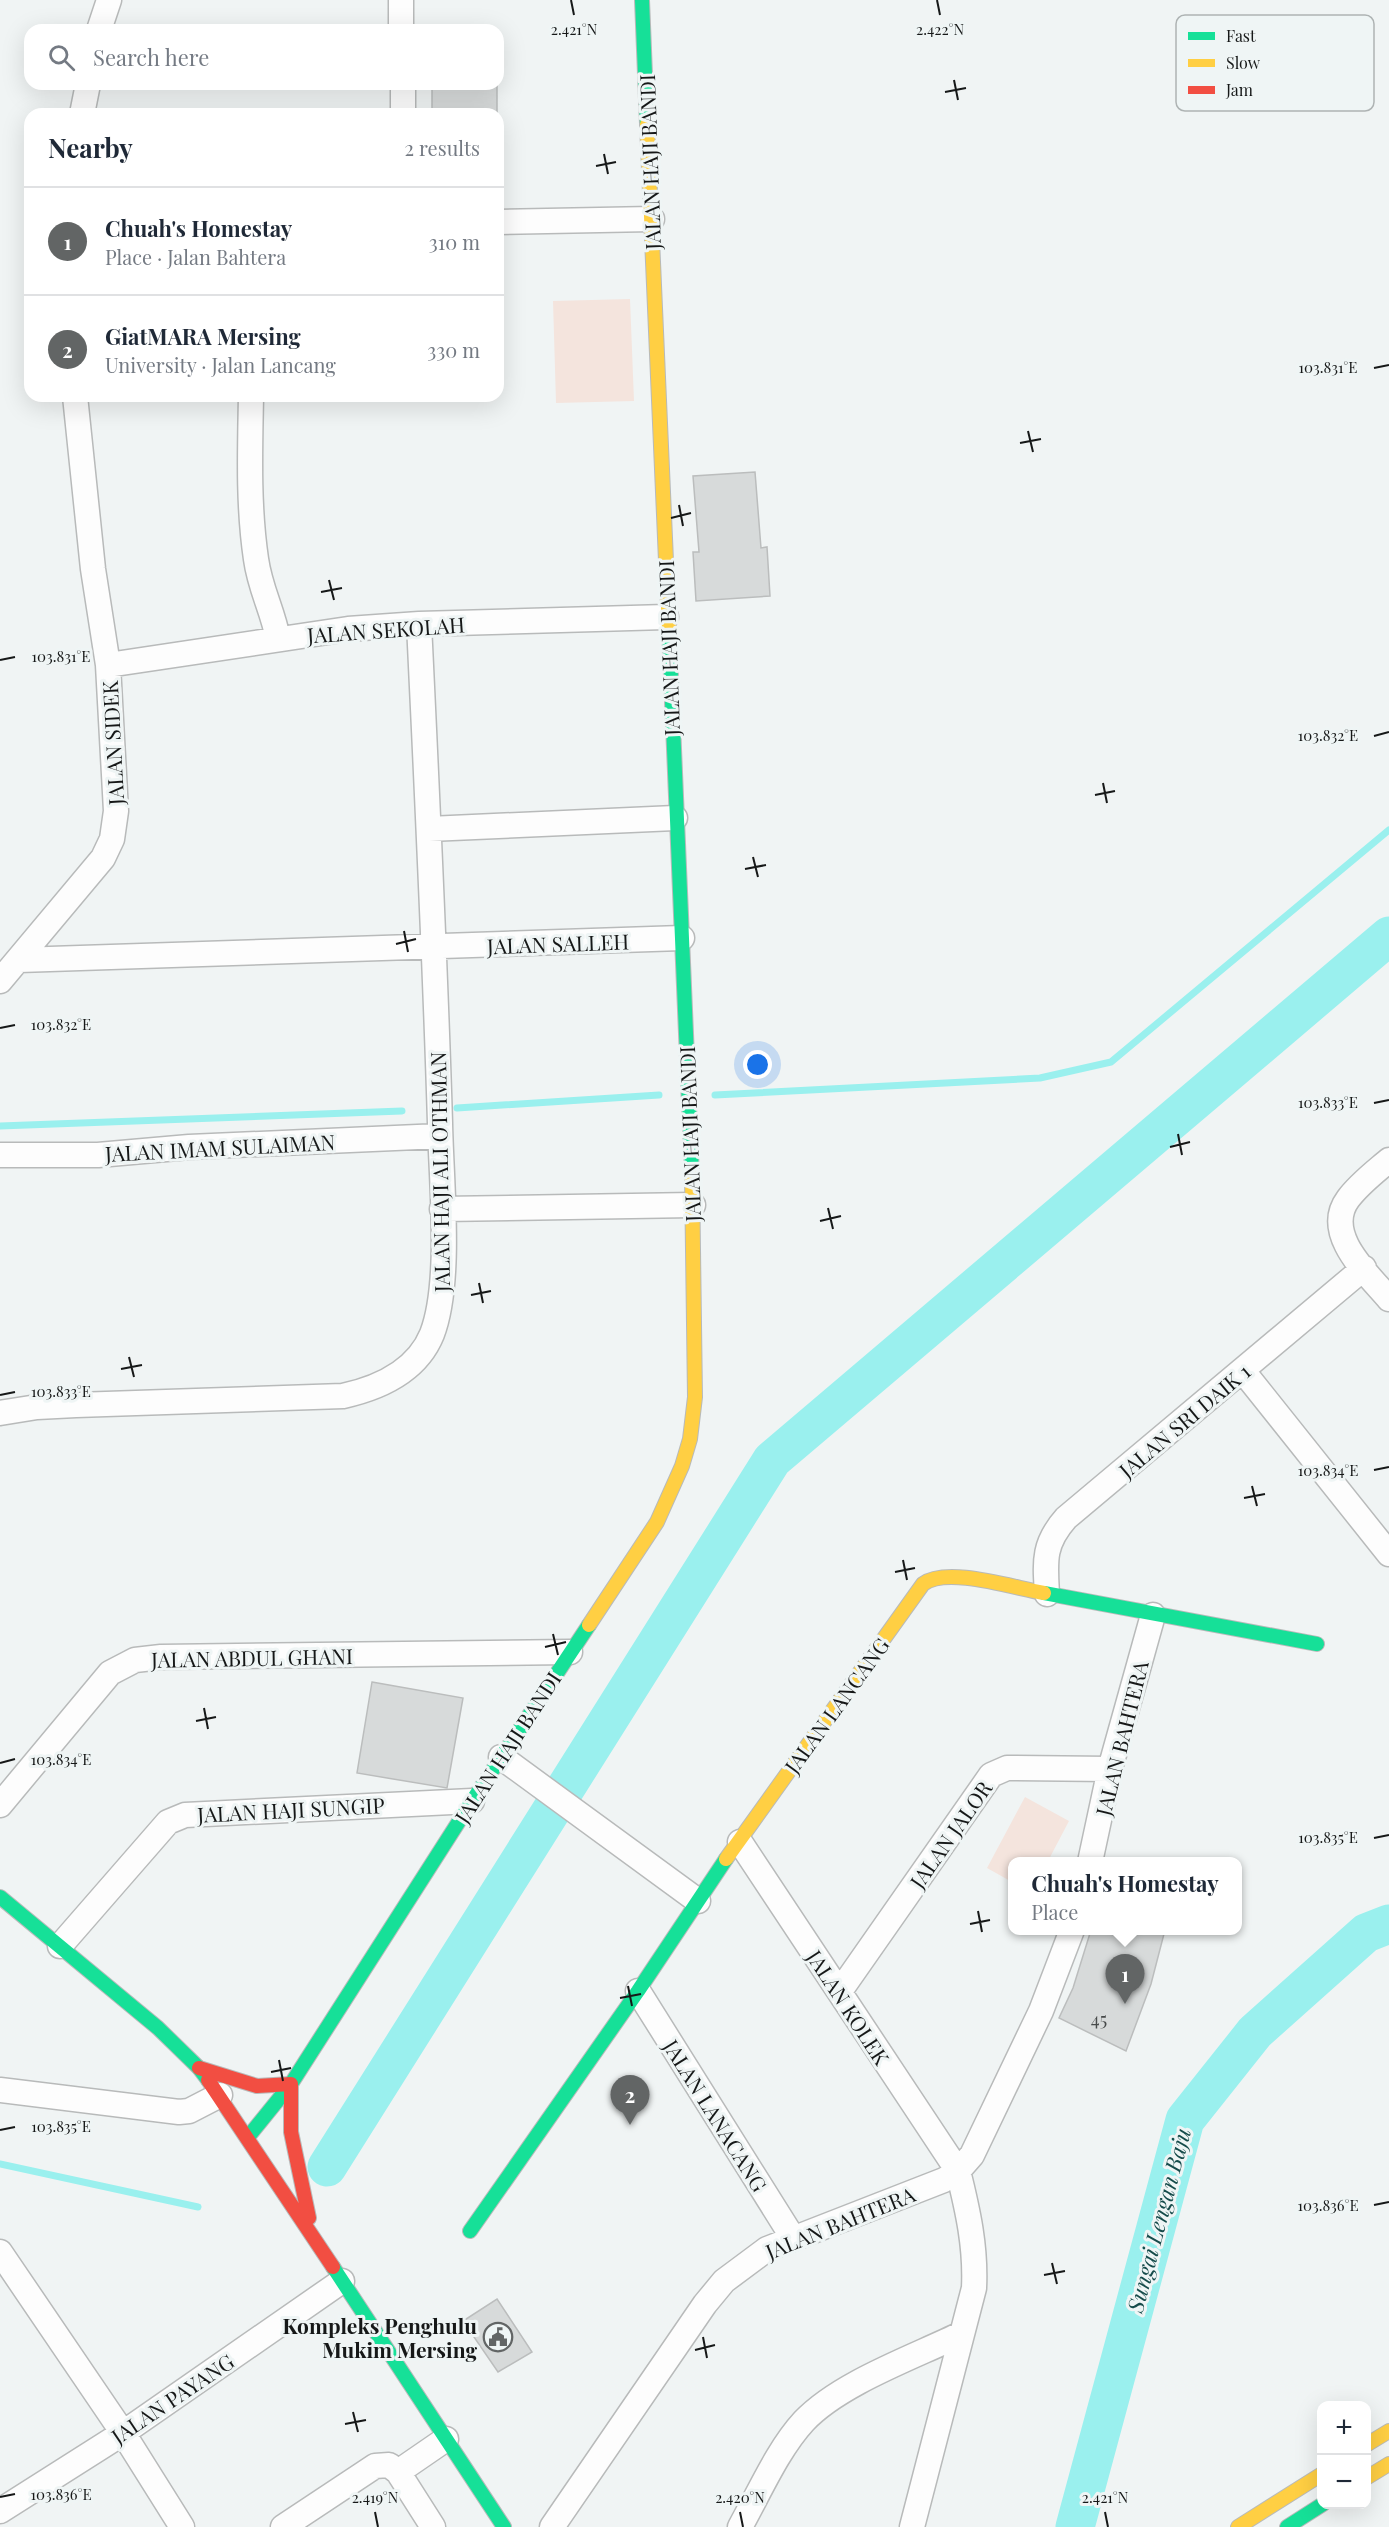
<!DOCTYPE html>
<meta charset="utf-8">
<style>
:root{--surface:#fff;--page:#f2f2f3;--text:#1f2937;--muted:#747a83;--line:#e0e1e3;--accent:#626565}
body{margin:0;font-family:"Playfair Display",serif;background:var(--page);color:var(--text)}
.controls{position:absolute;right:18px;bottom:18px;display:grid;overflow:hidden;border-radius:12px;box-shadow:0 6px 24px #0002}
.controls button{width:54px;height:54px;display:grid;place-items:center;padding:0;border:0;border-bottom:2px solid var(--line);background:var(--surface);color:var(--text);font:30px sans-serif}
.you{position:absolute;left:758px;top:1065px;width:21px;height:21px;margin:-15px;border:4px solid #fff;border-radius:50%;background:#1a73e8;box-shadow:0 0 0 9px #1a73e833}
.badge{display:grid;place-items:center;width:39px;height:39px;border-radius:50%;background:var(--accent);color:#fff;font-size:20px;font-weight:700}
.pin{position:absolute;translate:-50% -50px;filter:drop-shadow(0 2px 3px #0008)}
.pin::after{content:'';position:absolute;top:32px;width:21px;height:18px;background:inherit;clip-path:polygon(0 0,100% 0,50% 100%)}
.popup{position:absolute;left:1008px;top:1857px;width:234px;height:78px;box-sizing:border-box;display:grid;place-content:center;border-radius:12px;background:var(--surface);filter:drop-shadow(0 2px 4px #0005);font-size:20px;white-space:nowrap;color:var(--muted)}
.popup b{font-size:22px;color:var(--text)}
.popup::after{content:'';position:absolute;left:50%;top:100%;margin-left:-12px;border:12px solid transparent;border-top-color:var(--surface)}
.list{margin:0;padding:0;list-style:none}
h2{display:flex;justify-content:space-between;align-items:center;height:78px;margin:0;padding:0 24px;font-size:26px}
h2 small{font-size:20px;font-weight:400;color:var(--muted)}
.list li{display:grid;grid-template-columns:39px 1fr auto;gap:18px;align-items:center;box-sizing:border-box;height:108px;padding:0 24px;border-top:2px solid var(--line)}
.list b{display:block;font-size:22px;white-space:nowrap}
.list p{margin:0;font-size:20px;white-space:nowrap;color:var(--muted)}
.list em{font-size:20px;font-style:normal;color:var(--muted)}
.icon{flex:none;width:33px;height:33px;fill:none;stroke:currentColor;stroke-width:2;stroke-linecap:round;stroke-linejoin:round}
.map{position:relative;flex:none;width:1389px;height:2527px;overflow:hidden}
.search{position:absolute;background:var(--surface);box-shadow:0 6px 24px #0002;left:24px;top:24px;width:480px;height:66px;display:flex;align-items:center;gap:15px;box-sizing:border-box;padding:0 21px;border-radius:18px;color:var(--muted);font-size:22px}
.panel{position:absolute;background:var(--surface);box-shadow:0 6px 24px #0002;left:24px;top:108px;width:480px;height:294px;border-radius:18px}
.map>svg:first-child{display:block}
.green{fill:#f4e4dd}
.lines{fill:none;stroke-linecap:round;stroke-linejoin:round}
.stream{stroke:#9af0ee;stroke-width:7}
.river{stroke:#9af0ee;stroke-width:39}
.building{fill:#d7dada;stroke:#bbbdbd;stroke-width:1.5}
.street-casing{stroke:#b8baba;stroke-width:27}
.fast-casing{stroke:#b8baba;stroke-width:16}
.slow-casing{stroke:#b8baba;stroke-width:16}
.jam-casing{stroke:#b8baba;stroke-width:16}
.street{stroke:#fdfdfd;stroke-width:24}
.fast{stroke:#16e098;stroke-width:14}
.slow{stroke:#ffcf43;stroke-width:14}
.jam{stroke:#f24e42;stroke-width:14}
.ticks{fill:none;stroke:#161818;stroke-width:2}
.labels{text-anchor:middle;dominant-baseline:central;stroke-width:6;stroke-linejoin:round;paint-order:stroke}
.number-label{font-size:18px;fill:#474a4a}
.street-label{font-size:21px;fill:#161818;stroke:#eff5f5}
.poi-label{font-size:21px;font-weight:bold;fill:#161818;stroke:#eff5f5;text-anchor:end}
.water-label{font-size:22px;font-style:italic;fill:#164c4b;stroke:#eff5f5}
.key{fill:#eff5f5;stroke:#aeb3b3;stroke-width:1.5}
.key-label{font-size:16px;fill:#161818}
.ticks-label{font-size:15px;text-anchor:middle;fill:#161818;stroke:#eff5f5;stroke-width:6;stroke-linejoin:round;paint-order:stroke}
</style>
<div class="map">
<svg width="1389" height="2527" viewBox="0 0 1389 2527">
<rect width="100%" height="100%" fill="#f0f4f4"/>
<path class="green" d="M630,299L634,401L556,403L553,301Z
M1025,1797L1069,1821L1048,1861L1012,1862V1882L987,1868Z"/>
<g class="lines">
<path class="stream" d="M715,1095L1040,1078L1111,1062L1389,830
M457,1108L659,1095
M0,1126L402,1111
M0,2164L198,2207"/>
<path class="river" d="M327,2167L772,1460L1389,936
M1075,2527L1185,2120L1255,2032L1366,1933L1389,1924"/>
</g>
<path class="building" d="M432,84H497V114H432Z
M755,472L761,548L767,547L770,596L696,601L693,552H699L693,476Z
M372,1682L463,1698L447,1788L357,1773Z
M1091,1930H1165L1151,1984L1126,2051L1059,2018L1073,1988Z
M497,2299L532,2352L498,2372L463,2321Z"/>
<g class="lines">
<g class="street-casing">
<path id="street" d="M401,0V30
M99,30L109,0
M403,84V114
M82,114L88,84
M498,222L652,219
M251,396C250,450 248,505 256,559C260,589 273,611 278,639
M108,665L348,629L419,624L666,617
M429,829L675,818
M19,960L682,938
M0,981L103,858L112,839L116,811L108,665L93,569L75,396
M0,1155H98L189,1147L440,1136
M1389,1160C1375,1172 1359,1184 1348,1199C1322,1234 1369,1275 1389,1299
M442,1209L693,1205
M1243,1371L1389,1554
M0,1413L37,1407L76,1405L343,1396C379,1388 417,1371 432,1334C452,1282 441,1181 440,1123C435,956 427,790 419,624
M1047,1594C1045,1561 1043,1544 1066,1518L1364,1268
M501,1757L698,1901
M0,1805L110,1673L135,1660L161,1657L570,1652
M740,1842L958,2171C968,2211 976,2247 974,2288L912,2527
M1090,1862L1110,1769L1153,1615
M60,1946L168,1822L185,1815L472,1801
M638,1991L793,2238
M840,1991L991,1775L1007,1768L1110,1769
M0,2090L179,2112L189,2111L220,2095
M0,2252L123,2433L182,2527
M398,2472L446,2439
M0,2511L123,2433L342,2281
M283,2527L375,2466L389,2465L398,2472L433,2527
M552,2527L705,2304L724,2281L767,2249L944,2180L958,2171L972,2155L1041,2011L1072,1930
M740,2527C759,2493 778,2449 804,2421C840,2383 914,2357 961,2334"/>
</g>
<g class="fast-casing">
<path id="fast" d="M642,0L647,124
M669,630L692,1176
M1044,1593L1317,1644
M0,1897L158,2028L199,2068L208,2080
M248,2137L291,2084L472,1801L589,1625
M470,2231L638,1991L726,1859
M333,2267L504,2527
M1287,2527L1323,2504"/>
</g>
<g class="slow-casing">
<path id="slow" d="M647,124L669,630
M589,1625L657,1522L682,1466L690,1439L695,1397L692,1176
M726,1859L923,1584C947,1566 1014,1588 1044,1593
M1366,2445L1389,2431
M1366,2478L1389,2464
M1238,2527L1322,2474"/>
</g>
<g class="jam-casing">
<path id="jam" d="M199,2068L257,2086L291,2084V2132L309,2218
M208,2080L333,2267"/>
</g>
<use href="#street" class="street"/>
<use href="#fast" class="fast"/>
<use href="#slow" class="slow"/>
<use href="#jam" class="jam"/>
</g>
<path class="ticks" d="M571,0L574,15M937,0L940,15M954,80L958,100M945,92L966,88M604,154L608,174M596,166L616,162M1374,368L1389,365M1028,431L1033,452M1020,443L1041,439M679,505L683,526M671,518L691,513M329,580L334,600M321,592L342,588M0,660L15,657M1374,736L1389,732M1103,783L1107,803M1095,795L1115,791M753,857L758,877M745,869L766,865M404,931L408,952M396,944L416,939M0,1028L15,1025M1374,1103L1389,1100M1178,1134L1182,1155M1170,1147L1190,1142M828,1208L833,1229M820,1221L841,1216M479,1283L483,1303M471,1295L491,1291M129,1357L134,1377M121,1369L142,1365M0,1395L15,1392M1374,1470L1389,1467M1252,1486L1257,1506M1244,1498L1265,1494M903,1560L907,1580M895,1572L915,1568M553,1634L558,1655M545,1647L566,1642M204,1708L208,1729M196,1721L216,1717M0,1763L15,1759M1374,1838L1389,1835M978,1911L982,1932M970,1924L990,1920M628,1986L632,2006M620,1998L641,1994M279,2060L283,2081M271,2072L291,2068M0,2130L15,2127M1374,2205L1389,2202M1052,2263L1057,2284M1044,2275L1065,2271M703,2337L707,2358M695,2350L715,2345M353,2412L358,2432M345,2424L366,2420M0,2497L15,2494M375,2512L378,2527M740,2512L743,2527M1105,2512L1108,2527"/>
<defs>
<g id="civic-ring" transform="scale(1.5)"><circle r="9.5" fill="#eff5f5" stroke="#626565" stroke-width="1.5"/><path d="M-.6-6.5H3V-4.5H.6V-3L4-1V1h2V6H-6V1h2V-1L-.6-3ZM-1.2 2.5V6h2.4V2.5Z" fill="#626565"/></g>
</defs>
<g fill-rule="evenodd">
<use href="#civic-ring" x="498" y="2337"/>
</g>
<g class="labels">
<g class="number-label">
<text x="1099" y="2019">45</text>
</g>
<g class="street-label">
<text transform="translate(649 162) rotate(-92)">JALAN HAJI BANDI</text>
<text transform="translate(386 629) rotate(-4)">JALAN SEKOLAH</text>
<text transform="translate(668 648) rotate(-92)">JALAN HAJI BANDI</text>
<text transform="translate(112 743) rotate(-93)">JALAN SIDEK</text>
<text transform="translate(558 943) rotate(-2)">JALAN SALLEH</text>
<text transform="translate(689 1134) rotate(-92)">JALAN HAJI BANDI</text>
<text transform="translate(220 1147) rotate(-3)">JALAN IMAM SULAIMAN</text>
<text transform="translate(439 1172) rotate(-91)">JALAN HAJI ALI OTHMAN</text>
<text transform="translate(1184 1420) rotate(-40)">JALAN SRI DAIK 1</text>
<text transform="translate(252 1657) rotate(-1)">JALAN ABDUL GHANI</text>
<text transform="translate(836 1705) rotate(-54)">JALAN LANCANG</text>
<text transform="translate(1121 1738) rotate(-76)">JALAN BAHTERA</text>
<text transform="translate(507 1747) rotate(-57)">JALAN HAJI BANDI</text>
<text transform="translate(291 1809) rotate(-3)">JALAN HAJI SUNGIP</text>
<text transform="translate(950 1834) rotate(-55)">JALAN JALOR</text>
<text transform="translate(849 2007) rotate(57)">JALAN KOLEK</text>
<text transform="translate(716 2115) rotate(58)">JALAN LANACANG</text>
<text transform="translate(840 2222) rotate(-22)">JALAN BAHTERA</text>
<text transform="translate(172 2398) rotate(-34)">JALAN PAYANG</text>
</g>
<g class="poi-label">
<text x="477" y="2325">Kompleks Penghulu<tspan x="477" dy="24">Mukim Mersing</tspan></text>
</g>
<g class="water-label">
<text transform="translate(1158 2220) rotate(-75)">Sungai Lengan Baju</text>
</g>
</g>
<rect x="1176" y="15" width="198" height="96" rx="9" class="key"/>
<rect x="1188" y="32" width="27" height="8" fill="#16e098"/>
<rect x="1188" y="59" width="27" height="8" fill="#ffcf43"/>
<rect x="1188" y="86" width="27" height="8" fill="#f24e42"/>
<g class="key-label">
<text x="1226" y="42">Fast</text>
<text x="1226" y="69">Slow</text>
<text x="1226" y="96">Jam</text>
</g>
<g class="ticks-label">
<text x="574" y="35">2.421°N</text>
<text x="940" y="35">2.422°N</text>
<text x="1328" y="373">103.831°E</text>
<text x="61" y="662">103.831°E</text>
<text x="1328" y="741">103.832°E</text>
<text x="61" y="1030">103.832°E</text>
<text x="1328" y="1108">103.833°E</text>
<text x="61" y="1397">103.833°E</text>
<text x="1328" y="1476">103.834°E</text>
<text x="61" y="1765">103.834°E</text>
<text x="1328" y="1843">103.835°E</text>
<text x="61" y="2132">103.835°E</text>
<text x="1328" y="2211">103.836°E</text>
<text x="61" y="2500">103.836°E</text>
<text x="375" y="2503">2.419°N</text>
<text x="740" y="2503">2.420°N</text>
<text x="1105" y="2503">2.421°N</text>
</g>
</svg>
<div class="controls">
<button>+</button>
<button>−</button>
</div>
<div class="you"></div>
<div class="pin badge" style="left:1125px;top:2004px">1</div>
<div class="popup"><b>Chuah's Homestay</b>Place</div>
<div class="pin badge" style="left:630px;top:2125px">2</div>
<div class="search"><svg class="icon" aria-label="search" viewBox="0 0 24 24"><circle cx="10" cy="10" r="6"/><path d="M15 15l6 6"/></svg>Search here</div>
<section class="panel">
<h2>Nearby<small>2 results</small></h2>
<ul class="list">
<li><span class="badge">1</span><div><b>Chuah's Homestay</b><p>Place · Jalan Bahtera</p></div><em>310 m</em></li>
<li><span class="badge">2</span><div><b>GiatMARA Mersing</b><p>University · Jalan Lancang</p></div><em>330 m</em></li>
</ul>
</section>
</div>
